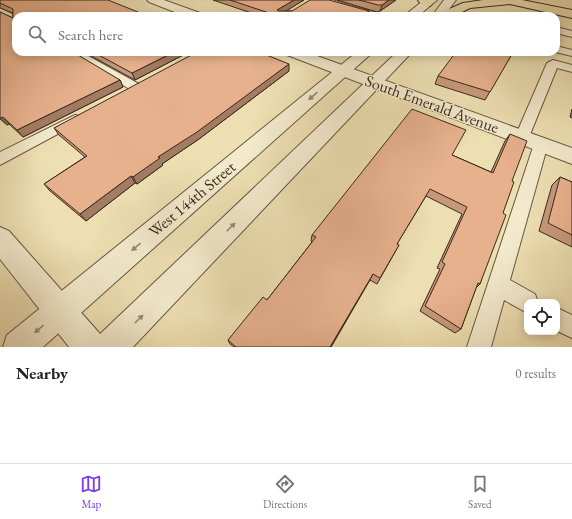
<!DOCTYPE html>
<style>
:root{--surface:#fff;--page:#f6f6f6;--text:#202124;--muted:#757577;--line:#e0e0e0;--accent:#7c3aed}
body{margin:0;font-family:"EB Garamond",serif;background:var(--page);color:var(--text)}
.controls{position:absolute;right:12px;bottom:12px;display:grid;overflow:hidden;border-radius:8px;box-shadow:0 2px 10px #0003}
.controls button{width:36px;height:36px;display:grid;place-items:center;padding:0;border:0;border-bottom:1px solid var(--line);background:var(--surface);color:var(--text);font:20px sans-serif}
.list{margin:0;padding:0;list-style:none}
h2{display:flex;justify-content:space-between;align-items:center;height:52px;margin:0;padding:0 16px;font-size:17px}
h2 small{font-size:13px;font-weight:400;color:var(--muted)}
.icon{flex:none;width:22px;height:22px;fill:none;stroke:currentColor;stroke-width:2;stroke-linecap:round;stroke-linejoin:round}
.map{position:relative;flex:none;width:572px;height:347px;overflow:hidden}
.search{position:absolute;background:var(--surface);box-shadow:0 2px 10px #0003;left:12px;right:12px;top:12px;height:44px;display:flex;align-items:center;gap:10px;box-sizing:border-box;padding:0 14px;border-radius:12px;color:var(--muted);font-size:15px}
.sheet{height:116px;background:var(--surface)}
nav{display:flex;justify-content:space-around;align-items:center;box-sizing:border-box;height:56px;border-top:1px solid var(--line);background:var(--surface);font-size:11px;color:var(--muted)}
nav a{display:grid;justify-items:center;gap:2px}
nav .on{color:var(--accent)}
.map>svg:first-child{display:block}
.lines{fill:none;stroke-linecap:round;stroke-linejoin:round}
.service-casing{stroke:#675742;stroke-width:2}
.minor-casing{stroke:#675742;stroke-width:2}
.tertiary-casing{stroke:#675742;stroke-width:2}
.primary-casing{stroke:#3a2a1c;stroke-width:2}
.service{fill:#f3eacd;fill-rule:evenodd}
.minor{fill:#f3eacd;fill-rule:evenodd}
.tertiary{fill:#f3eacd;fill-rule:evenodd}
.primary{fill:#eddfb2;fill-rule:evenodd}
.wall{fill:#c7987a;stroke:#3a2a1c}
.shaded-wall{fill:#a27c63;stroke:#3a2a1c}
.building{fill:#e7b18e;stroke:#3a2a1c}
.oneway{fill:#968a74}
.labels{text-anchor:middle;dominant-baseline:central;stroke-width:3;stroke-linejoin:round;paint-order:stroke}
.street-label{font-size:16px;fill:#3a2a1c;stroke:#f3eacd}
</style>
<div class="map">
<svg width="572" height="347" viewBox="0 0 572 347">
<rect width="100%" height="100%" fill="#eddfb2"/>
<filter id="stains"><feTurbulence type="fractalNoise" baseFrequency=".005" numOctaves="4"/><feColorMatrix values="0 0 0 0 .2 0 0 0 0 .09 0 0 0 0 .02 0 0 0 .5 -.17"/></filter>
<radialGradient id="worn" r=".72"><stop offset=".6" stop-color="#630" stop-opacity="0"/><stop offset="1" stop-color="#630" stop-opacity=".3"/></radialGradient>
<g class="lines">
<g class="service-casing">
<path id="service" d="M319,0H332L380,14L382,16H367L320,2Z
M0,8L16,16V23L0,15Z
M487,13L493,14L495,16H482Z
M556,27L572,31V37L556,33Z
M556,46L572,50V56L555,52Z
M68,52H81L139,84L141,87L139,90H131Z
M553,60L572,65V72L557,68L529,137L527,140L522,142L517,140L515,137L547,63Z
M75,115L80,116L82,119L80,122L0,165V152Z
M541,139L546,140L548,144L510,280L535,294L538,302H527V313L504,300L491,347H467L534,144L536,140Z
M557,308L572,315V338L557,331Z"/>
</g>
<g class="minor-casing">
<path id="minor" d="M147,0H164L200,13L202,16H185L149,2Z
M285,52H306L572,148V164L287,55Z
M0,227L9,231L101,335L105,347H69L0,259Z"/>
</g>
<g class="tertiary-casing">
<path id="tertiary" d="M424,0H437L418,16H404Z
M444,0H456L444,16H432Z
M357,52H373L43,347H3L7,335Z
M397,52H412L133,347H95L99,335Z"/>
</g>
<g class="primary-casing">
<path id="primary" d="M418,0H430L432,4L430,6H422Z
M483,0H522L572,10V18L510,4L470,8L454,16H438L440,13L463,3Z"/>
</g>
<use href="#service" class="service"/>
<use href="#minor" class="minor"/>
<use href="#tertiary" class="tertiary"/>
<use href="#primary" class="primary"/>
</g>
<path class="wall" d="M0,0H108L16,52L120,80L123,87L23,137L9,124L7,125L0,119V12L13,18V13L0,8Z
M213,0H304L285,11H369L368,16H260Z
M337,0H396L380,11L377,12Z
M84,52H189L135,80Z
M460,53L512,54L485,100L435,84L438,76Z
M289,71L199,139L162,164L163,165L137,184L135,183L86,221L50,191L44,184L85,157L59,135L54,128Z
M572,109V118L570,117Z
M510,134L512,181L480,284L476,288L461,329L455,333L420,311L440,269L437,268L462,214L426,196L397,244L399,245L377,284L370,280L331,347H234L230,344L228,340L267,300L312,242L311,241L312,235L452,155L491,172L505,141Z
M560,177L572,182V247L539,231L552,185Z"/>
<path class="shaded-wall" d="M294,0H304L278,16L277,10Z
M389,0H396L380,11L382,5Z
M369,11L368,16H362Z
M174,52H189L135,80L132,73Z
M289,64V71L199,139L162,164L163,165L137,184L133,177L158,157Z
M120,80L123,87L23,137L17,130Z
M3,117L9,124L7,125L1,118Z
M131,176L135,183L86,221L80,214Z
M373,274L331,347H330Z"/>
<path class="building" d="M0,0H108L148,16H16V52H73L120,80L17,130L3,117L1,118L0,117V12L13,18V9L0,3Z
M230,0H294L277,10L279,11H292L310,0H329L369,11L362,16H278Z
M359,0H389L382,5H378Z
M93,52H174L132,73Z
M197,52H247L254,55L259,52L289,64L197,132L158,157L160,158L133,177L131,176L80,214L44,184L87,156L54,128Z
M456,52L460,53L461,52H506L512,54L490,92L438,76Z
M412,109L466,130L452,155L493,173L510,134L527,141L512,181L514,182L503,213L506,215L480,284L478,283L461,329L425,306L445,264L442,262L467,207L430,189L397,244L399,245L380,278L373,274L330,347H236L228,340L263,297L267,300L316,237L312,235Z
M560,177L572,182V235L548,223Z"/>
<defs><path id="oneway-solid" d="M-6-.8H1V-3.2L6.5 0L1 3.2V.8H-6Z"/></defs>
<g class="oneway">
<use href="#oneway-solid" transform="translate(313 96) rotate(140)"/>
<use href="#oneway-solid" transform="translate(231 227) rotate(-45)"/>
<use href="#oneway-solid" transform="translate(136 247) rotate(139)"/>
<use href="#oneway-solid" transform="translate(139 319) rotate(-45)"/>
<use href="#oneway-solid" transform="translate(39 329) rotate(140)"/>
</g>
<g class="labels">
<g class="street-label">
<text transform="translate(432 104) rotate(20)">South Emerald Avenue</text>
<text transform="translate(192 199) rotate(-40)">West 144th Street</text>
</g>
</g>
<rect width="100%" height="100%" filter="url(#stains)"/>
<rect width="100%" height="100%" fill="url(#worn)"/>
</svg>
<div class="controls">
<button><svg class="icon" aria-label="locate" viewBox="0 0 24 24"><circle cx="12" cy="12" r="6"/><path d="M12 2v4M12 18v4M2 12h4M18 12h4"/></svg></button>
</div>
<div class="search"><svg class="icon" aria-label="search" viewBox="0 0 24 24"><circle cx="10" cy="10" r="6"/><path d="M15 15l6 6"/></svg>Search here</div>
</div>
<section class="sheet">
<h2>Nearby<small>0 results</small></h2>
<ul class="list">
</ul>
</section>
<nav>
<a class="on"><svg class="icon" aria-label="map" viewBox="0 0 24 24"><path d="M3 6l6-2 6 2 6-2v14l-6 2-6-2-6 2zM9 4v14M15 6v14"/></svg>Map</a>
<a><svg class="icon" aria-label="directions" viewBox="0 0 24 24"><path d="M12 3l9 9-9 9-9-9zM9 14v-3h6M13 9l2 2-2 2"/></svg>Directions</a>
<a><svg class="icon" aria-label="saved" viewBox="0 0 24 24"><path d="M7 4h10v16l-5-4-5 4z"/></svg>Saved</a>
</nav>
